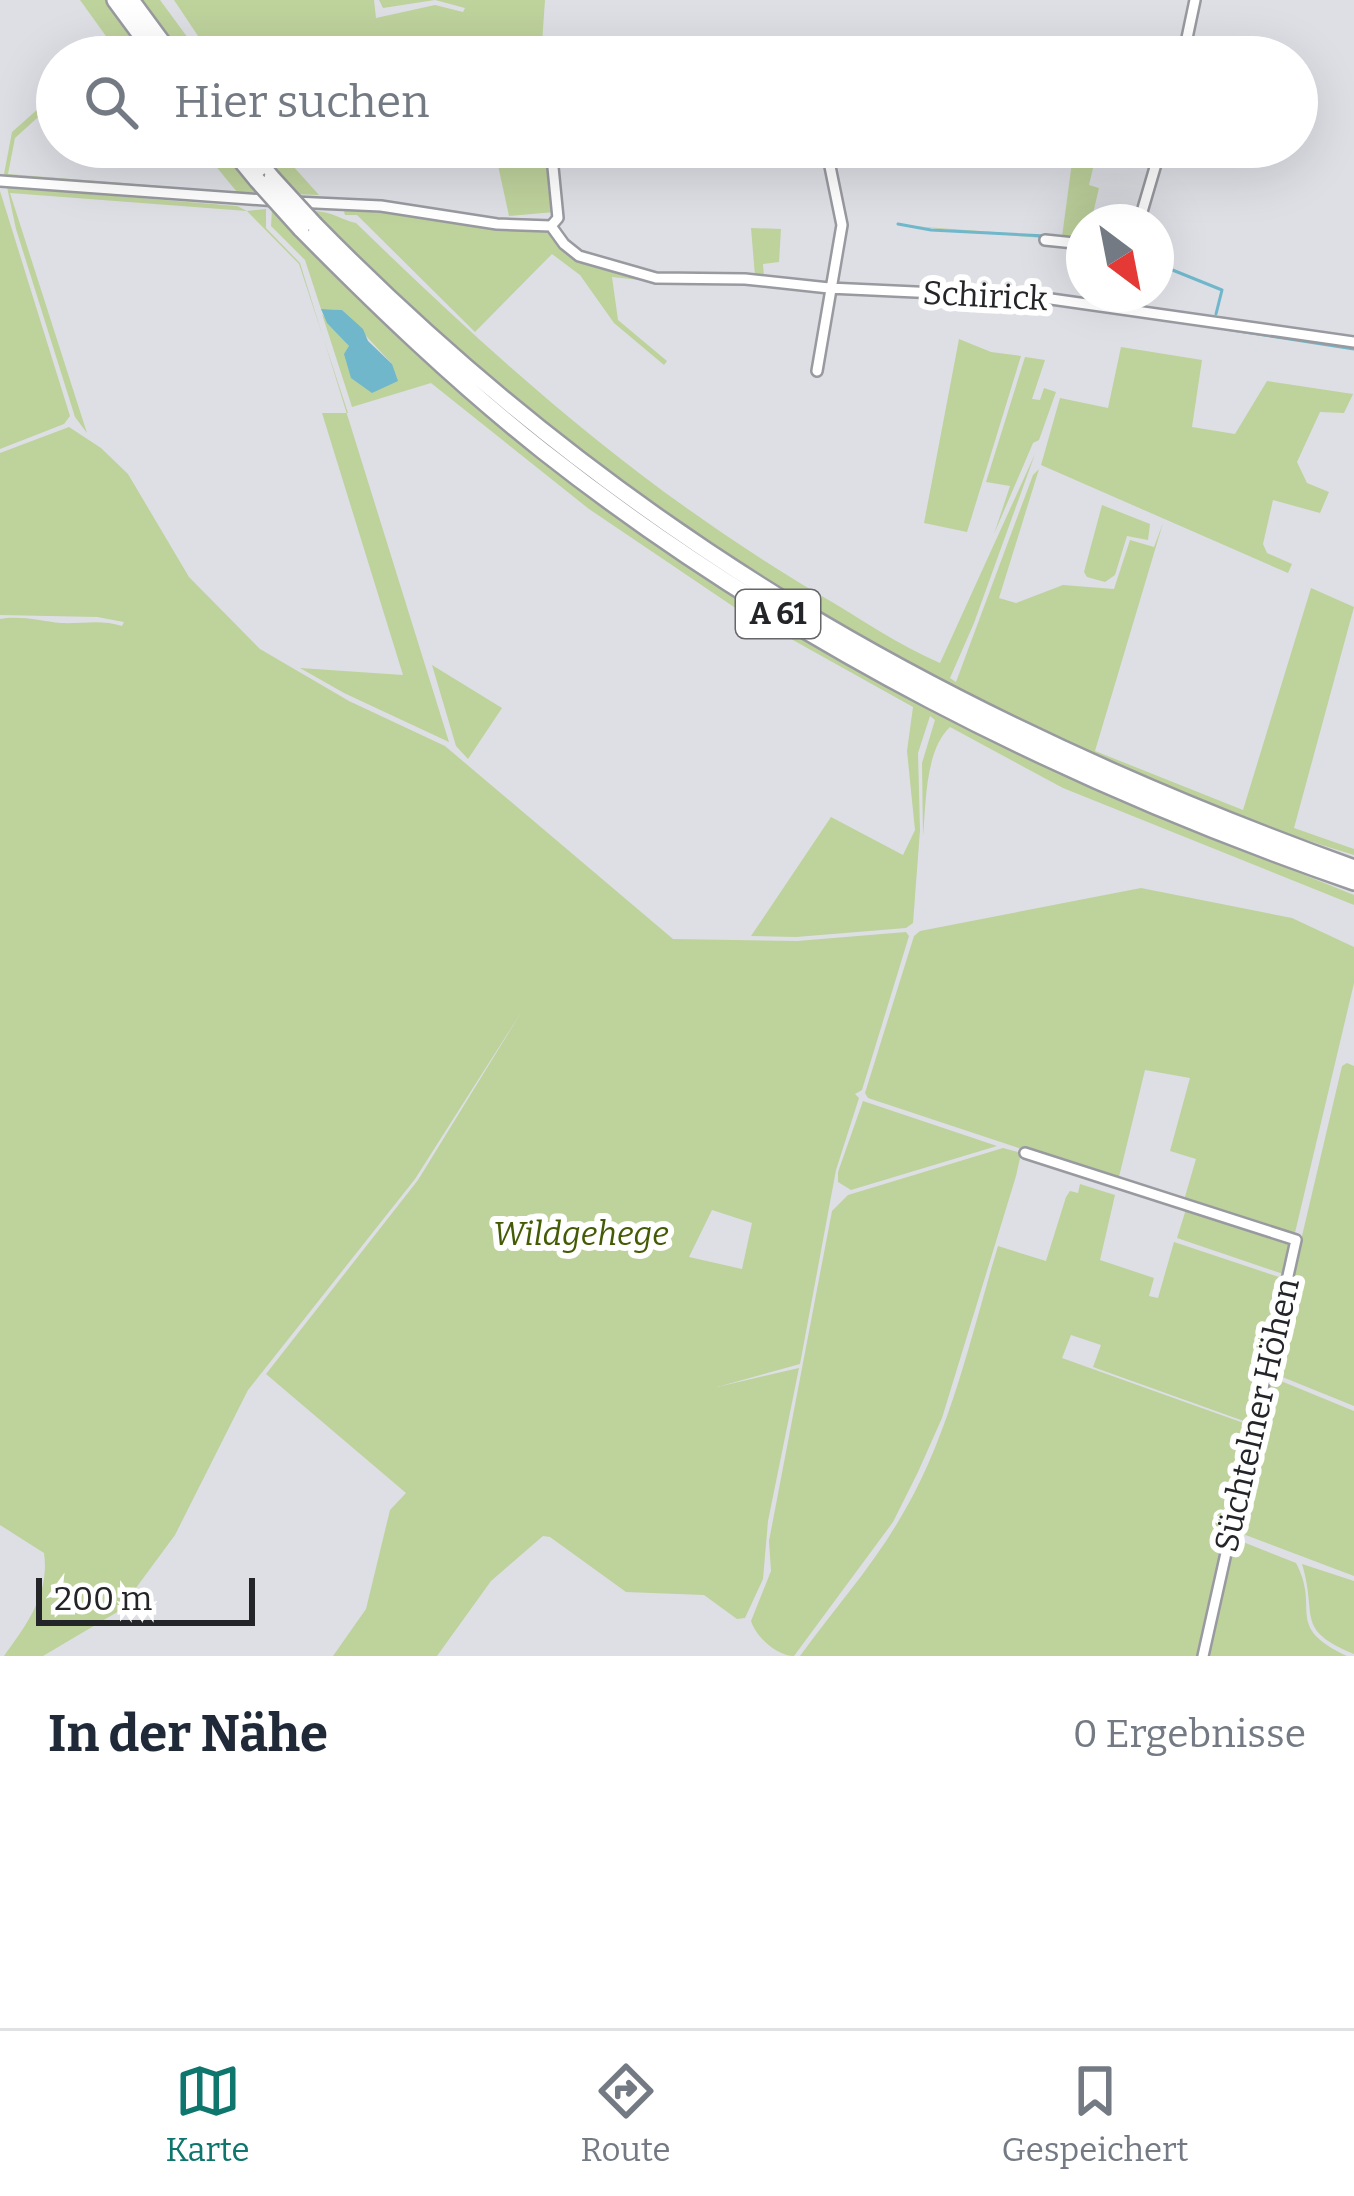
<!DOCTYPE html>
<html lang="de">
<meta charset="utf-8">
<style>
:root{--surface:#fff;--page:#f6f6f7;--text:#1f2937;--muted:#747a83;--line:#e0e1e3;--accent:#0f766e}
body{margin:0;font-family:Bitter,serif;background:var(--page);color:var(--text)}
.compass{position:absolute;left:1066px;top:204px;width:108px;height:108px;border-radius:50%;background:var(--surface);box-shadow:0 12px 48px #0002;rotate:148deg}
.scale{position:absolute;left:36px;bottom:30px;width:219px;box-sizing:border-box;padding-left:12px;border:6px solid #242528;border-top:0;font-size:33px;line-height:42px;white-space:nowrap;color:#242528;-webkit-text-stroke:9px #fff;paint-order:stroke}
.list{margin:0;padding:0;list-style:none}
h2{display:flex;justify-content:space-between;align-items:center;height:156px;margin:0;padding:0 48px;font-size:51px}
h2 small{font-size:39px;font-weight:400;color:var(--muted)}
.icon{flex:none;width:66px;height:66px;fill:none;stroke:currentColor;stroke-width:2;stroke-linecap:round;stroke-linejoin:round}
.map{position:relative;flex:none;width:1354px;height:1656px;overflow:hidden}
.search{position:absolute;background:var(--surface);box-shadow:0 12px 48px #0002;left:36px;right:36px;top:36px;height:132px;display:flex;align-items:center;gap:30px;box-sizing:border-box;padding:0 42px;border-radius:66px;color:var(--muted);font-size:45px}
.sheet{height:372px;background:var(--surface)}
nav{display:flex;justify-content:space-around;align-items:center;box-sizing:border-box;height:168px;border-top:3px solid var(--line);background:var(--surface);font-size:33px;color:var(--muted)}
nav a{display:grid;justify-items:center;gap:6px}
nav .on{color:var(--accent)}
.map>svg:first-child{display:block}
.green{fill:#bed29c;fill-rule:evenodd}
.water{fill:#70b7cb}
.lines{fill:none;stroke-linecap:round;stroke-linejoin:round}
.stream{stroke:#70b7cb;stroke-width:3}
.street-casing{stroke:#989aa0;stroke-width:14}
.highway-casing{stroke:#989aa0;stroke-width:20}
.street{stroke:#fff;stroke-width:9}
.highway{stroke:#fff;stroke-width:15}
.highway-bridge-casing{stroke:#989aa0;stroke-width:20;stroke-linecap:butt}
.highway-bridge{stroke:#fff;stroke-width:15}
.labels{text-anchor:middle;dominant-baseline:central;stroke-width:12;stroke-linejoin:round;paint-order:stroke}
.shield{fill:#fff;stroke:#666668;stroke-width:3}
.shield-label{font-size:30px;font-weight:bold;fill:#242528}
.street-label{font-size:33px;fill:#242528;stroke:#fff}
.park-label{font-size:33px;font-style:italic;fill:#445b05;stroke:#fff}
</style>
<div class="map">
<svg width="1354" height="1656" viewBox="0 0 1354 1656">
<rect width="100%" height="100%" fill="#dddfe5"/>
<path class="green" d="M80,0H160L202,57H121Z
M174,0H374L376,18L435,5L463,12L465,8L435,0L383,8L379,0H545L541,57H212Z
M546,38L748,57H546Z
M57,92V100L15,138L8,174L225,191L221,196L11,179L4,174L12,132Z
M200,147H276L319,195L237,192Z
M494,147H548L555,212L509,216Z
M1074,147H1098L1089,185L1099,188L1091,222H1084V242L897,225L1062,237Z
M7,187L237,206L247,211L266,209V228L300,263L449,742L344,693L300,668L403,675L322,413H348L299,264L247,211L10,193L87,433L75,417L16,229Z
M0,191L70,416L64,424L0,449Z
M343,208L400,210L514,231L547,230L589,264L630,277L695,286L612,277L618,320L667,361L664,365L614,323L580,275L552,254L475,332L357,215H345Z
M272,209L384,323L472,404L574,485L748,605L838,659L1013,750L1120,800L1354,895V905L1063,788L950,727C925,750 926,804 923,836L922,763L935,720L930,716L918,753L920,830L913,923L906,928L796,937L751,936L831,817L903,855L915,830L907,751L913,707L734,607L589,509L431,383L352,407L322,314L349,346L392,364L342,310L321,309L305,260L271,226Z
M314,211C334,212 339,219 356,223C504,367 641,489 820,595C860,618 898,645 940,663L1035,454L974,623L950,678L956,682L1033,475L1039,469L999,598L1016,603L1063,585L1114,589L1130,540L1154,547L1163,523L1095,751L1243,810L1311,588L1354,607L1294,828L1354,849V855C962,735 598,507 314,211Z
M751,228L781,229L779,262L763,264L764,277L755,276Z
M959,339L991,352L1021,356L967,532L924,523Z
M1121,347L1202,360L1192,427L1235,434L1267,381L1353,394L1344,413L1320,412L1297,462L1307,483L1329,492L1320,513L1273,500L1263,544L1267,553L1292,564L1288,573L1041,465L1060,398L1108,408Z
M1025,357L1045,360L1032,399L1040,400L1044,388L1056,392L1039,440L1033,443L994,534L1010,486L986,482Z
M69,427L101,448L128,474L189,577L260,649L349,701L445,746L673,939L797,941L906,932L909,936L862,1090L855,1094L859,1098L836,1170L800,1364L717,1387L799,1368L768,1521L763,1579L745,1618L737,1619L704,1595L626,1592L550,1537L543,1536L491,1581L437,1656H333L366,1609L390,1510L406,1493L266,1374L418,1180L522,1011L415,1179L248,1390L175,1535L119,1611L43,1656H4C26,1625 50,1595 44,1553L0,1525V619C20,615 41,621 61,623C82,624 101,619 122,626L124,622L97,617L0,615V453ZM712,1210L752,1223L742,1269L689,1257Z
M1102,505L1150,524L1148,540L1127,536L1115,575L1105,582L1087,577L1084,572Z
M432,665L502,708L468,759L456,746Z
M1141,888L1292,918L1354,947V983L1294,1237L1184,1200L1196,1159L1170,1151L1190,1078L1145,1070L1118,1181L868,1098L865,1093L914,936L920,931Z
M1347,1063L1354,1066V1406L1270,1372L1342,1066Z
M863,1101L997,1146L851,1190L838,1182V1172Z
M1003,1148L1018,1152L1020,1158L1016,1176L942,1418L918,1472L893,1522L794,1656C777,1656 756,1637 751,1621L771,1571L769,1541L832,1211L848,1195Z
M1080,1184L1115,1195L1100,1260L1154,1278L1149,1296L1158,1298L1174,1242L1285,1279L1252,1424L1093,1367L1101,1345L1071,1335L1062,1358L1252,1426L1200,1656H800C832,1612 870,1569 898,1522C949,1439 970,1339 998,1246L1046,1261L1066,1197L1070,1191L1078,1193Z
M1187,1206L1289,1240L1292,1245L1286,1275L1177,1238Z
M1269,1376L1354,1411V1576L1235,1531Z
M1233,1538L1296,1563C1321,1610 1283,1626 1347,1656H1206Z
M1302,1564L1354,1581V1654C1294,1629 1318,1617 1302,1564Z"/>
<path class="water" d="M321,309L342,310L363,329L368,341L392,364L398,381L372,393L351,378L344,354L349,346L327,323Z"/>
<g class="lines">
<path class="stream" d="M898,224L931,230L1046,236
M1156,256L1170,269L1222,290L1216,314
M1226,329L1354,349"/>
<g class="street-casing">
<path id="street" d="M1183,57L1195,0
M551,147L558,218L551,226
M0,181L277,201
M294,202L381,206L497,224L551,226
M1139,222L1161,147
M551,226L564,244L579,256L656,278L745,279L829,288L1044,298L1354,342
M1045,240L1084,244
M817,371L842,225L826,147
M1025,1153L1296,1240L1203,1656"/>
</g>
<g class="highway-casing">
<path id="highway" d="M115,0L157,57
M131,0L173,57
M230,147L257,180
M246,147L272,178
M315,225C618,534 949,722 1354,868
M301,229C378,307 457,383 543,451C784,641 1065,782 1354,882"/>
</g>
<use href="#street" class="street"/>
<use href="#highway" class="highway"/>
<g class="highway-bridge-casing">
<path id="highway-bridge" d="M272,178L315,225
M257,180L301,229"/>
</g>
<use href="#highway-bridge" class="highway-bridge"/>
</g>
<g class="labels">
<rect class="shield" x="736" y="590" width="84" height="48" rx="9"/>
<g class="shield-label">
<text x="778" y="614">A 61</text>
</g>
<g class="street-label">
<text transform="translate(985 296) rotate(3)">Schirick</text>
<text transform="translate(1257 1415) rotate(-77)">Süchtelner Höhen</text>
</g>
<g class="park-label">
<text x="581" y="1234">Wildgehege</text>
</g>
</g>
</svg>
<svg class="compass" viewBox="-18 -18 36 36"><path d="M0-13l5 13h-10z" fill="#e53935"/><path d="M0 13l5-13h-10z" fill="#747a83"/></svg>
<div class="scale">200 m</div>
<div class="search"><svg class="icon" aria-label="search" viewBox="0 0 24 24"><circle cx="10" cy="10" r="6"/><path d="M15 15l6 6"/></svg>Hier suchen</div>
</div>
<section class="sheet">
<h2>In der Nähe<small>0 Ergebnisse</small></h2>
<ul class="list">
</ul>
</section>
<nav>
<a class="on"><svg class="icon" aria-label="map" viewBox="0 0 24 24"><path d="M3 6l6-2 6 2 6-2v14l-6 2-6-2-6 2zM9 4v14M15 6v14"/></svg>Karte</a>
<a><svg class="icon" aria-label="directions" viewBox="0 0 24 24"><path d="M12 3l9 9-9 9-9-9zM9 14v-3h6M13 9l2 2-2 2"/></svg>Route</a>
<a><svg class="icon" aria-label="saved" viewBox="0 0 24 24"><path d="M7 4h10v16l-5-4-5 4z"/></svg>Gespeichert</a>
</nav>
